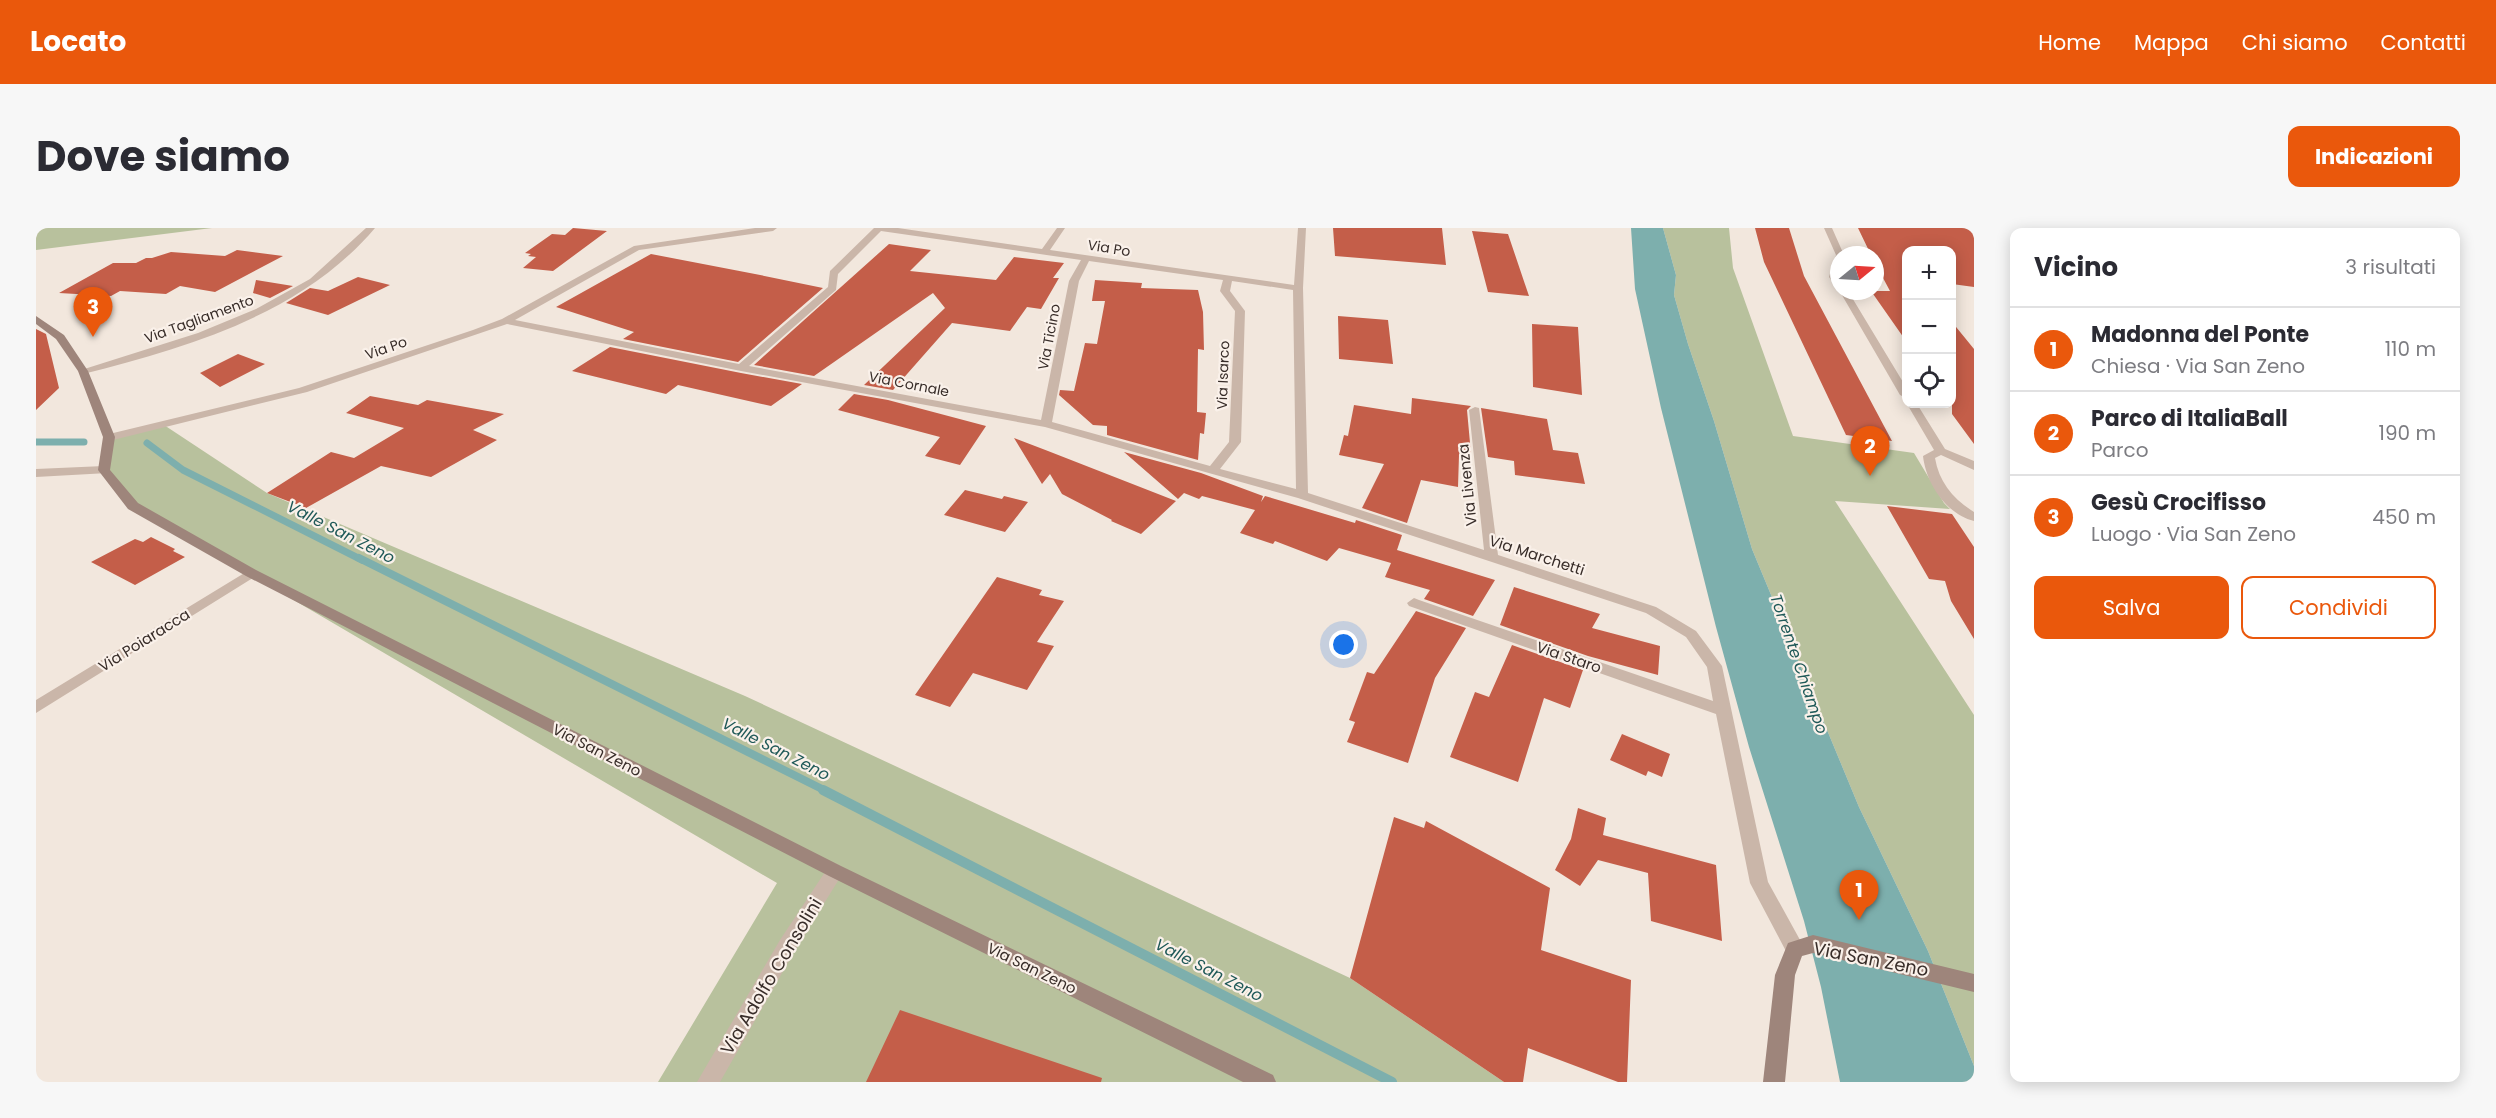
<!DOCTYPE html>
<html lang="it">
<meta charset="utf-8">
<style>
:root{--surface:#fff;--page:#f7f7f7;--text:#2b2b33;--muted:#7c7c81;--line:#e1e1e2;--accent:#ea580c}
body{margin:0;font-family:Poppins,sans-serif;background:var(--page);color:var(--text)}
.controls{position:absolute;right:18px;top:18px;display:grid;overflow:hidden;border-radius:12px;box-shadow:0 3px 15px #0003}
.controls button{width:54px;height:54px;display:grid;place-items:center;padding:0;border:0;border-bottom:2px solid var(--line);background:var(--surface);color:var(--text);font:30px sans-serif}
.compass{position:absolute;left:1794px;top:18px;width:54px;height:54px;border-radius:50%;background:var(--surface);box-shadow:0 3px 15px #0003;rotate:72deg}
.you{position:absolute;left:1308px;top:417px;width:21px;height:21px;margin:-15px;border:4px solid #fff;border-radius:50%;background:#1a73e8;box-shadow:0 0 0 9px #1a73e833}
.badge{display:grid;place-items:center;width:39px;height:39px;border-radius:50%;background:var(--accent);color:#fff;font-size:20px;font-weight:700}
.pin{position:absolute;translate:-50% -50px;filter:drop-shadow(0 2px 3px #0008)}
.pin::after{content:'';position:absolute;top:32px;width:21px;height:18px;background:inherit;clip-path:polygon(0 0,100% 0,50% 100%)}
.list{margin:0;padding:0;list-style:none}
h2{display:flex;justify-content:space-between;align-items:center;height:78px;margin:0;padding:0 24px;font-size:26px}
h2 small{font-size:20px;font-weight:400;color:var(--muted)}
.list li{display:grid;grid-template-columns:39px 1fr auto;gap:18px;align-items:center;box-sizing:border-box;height:84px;padding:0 24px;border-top:2px solid var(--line)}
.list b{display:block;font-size:22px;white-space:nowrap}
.list p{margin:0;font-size:20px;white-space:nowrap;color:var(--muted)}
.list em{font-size:20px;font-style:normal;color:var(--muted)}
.actions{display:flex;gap:12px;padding:18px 24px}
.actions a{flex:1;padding:14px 0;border:2px solid var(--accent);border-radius:12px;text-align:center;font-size:21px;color:var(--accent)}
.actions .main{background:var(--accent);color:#fff}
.icon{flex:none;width:33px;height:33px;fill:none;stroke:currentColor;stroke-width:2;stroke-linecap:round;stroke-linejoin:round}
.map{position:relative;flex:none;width:1938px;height:854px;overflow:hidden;border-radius:12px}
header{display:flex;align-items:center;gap:36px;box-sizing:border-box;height:84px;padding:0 30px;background:var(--accent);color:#fff}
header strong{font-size:28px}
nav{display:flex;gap:33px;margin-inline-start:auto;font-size:21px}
.intro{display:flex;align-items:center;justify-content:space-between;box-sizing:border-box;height:144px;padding:0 36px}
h1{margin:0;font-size:42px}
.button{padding:15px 27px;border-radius:12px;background:var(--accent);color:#fff;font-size:21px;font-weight:700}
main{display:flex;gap:36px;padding:0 36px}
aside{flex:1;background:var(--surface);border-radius:12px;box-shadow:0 3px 15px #0003}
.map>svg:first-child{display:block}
.green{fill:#b8c19d}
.water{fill:#7dafad}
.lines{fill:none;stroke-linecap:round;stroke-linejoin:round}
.stream-far2{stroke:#7dafad;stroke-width:7}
.stream-far1{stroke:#7dafad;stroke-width:8}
.stream{stroke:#7dafad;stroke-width:10}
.building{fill:#c45e49}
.street{fill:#cab6a9;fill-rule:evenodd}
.secondary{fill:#9e857b;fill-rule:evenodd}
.labels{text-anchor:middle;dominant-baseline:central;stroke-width:4.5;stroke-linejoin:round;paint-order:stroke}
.far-street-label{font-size:14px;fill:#382d29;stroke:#faf1ea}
.street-label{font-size:15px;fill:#382d29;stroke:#faf1ea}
.water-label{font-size:16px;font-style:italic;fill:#1f5958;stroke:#faf1ea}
.near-street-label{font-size:18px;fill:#382d29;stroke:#faf1ea}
</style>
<header>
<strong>Locato</strong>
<nav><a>Home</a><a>Mappa</a><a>Chi siamo</a><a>Contatti</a></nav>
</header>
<div class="intro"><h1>Dove siamo</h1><a class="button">Indicazioni</a></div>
<main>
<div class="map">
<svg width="1938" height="854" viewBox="0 0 1938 854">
<rect width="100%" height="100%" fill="#f2e7dd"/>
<path class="green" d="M0,0H176L0,22Z
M1627,0H1693L1697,40L1757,208L1878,225L1908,275L1914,281L1799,273L1938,487V838L1892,723L1823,579L1716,321L1678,193L1652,116L1638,67L1640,47Z
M128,197L231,265L709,468L1314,750L1468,854H622L741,655L97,278L68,242L73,209Z"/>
<path class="water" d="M1595,0H1627L1640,47L1638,67L1652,116L1678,193L1716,321L1823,579L1892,723L1938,838V854H1804L1785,759L1768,693L1713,519L1680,399L1625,180L1599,61Z"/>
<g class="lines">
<path class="stream-far2" d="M0,214H48
M111,215L147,242L326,332"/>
<path class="stream-far1" d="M323,330L790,563"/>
<path class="stream" d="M787,562L1356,854"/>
</g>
<path class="building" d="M537,0L571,3L517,43L487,40L500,29L492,28L495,26L489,25L516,6L529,7Z
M1297,0H1406L1410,37L1299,28Z
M1719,0H1753L1768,48L1856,213L1810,207L1728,34Z
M1822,0H1938V59L1916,56V22H1870V113L1835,63H1854L1839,35V27H1835Z
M1436,3L1472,6L1493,68L1452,64Z
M853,16L895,22L874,43L960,52L978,29L1028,35L1017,50H1023L1005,81L991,79L974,103L916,95L857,162L828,157L909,80L897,65L778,148L718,137Z
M201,22L247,28L179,64L144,58L130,66L84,63L75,68L23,65L77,35H100L110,30H116L135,24L189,28Z
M615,26L719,46L787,60L702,134L587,111L598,104L520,79Z
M322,49L354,57L292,87L250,75L274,60L292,63Z
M220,52L257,58L234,70L217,65Z
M1059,52L1106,55L1105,60L1162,62L1167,84L1168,122L1162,121L1161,184L1170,185L1168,206L1164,205L1162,232L1071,207V198L1057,197L1023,167L1024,162L1038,163L1049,115L1061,116L1069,73H1056Z
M1302,88L1352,92L1357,136L1303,131Z
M1916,94L1938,121V216L1916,186Z
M1496,96L1542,99L1546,167L1497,159Z
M0,101L10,106L23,160L0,182Z
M574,119L705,145L766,156L735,178L642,157L630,166L536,143Z
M202,126L229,136L184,159L164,145Z
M818,166L852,172L950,198L924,237L889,228L904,209L802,182Z
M334,168L382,177L391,172L468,186L437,202L461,212L395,249L345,238L270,280L231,265L295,224L318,230L368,200L310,185Z
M1376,170L1435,178L1431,182L1435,226L1425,225L1423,227L1422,259L1385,252L1371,295L1326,280L1348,236L1303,227L1308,207L1312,208L1318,177L1375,186Z
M1445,180L1511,191L1517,222L1542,225L1549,256L1479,247L1478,233L1452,229Z
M978,210L1012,223L1140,273L1105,306L1075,293L1076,292L1026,266L1014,246L1006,256Z
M1088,224L1165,245L1227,268L1225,274L1229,268L1319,295L1320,292L1366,307L1361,322L1459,352L1437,388L1388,371L1394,362L1349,349L1355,335L1303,320L1291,333L1239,313L1237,316L1204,305L1219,282L1166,268L1163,271L1148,265L1142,271Z
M929,262L966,271L968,268L992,274L969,304L908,287Z
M1851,278L1916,286L1938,319V411L1915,373L1909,353L1893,351Z
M115,309L139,321L137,323L149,329L99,357L55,334L99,311L107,314Z
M961,349L1006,362L1003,367L1028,373L1001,414L1018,418L991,462L937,445L914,479L879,467Z
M1478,359L1564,386L1556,400L1624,418L1622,447L1552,428L1464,397Z
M1380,383L1430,400L1399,450L1372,535L1311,514L1319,494L1313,492L1331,444L1338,446Z
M1476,417L1547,442L1534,480L1508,470L1482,554L1414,529L1439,464L1453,469Z
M1586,506L1634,526L1626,549L1612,543L1610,548L1574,532Z
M1542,580L1570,590L1567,607L1680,637L1686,713L1615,693L1612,645L1562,632L1544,658L1519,642L1535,611Z
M1358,589L1388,600L1390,593L1514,660L1505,722L1595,752L1591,854H1582L1492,820L1487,854H1468L1314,750Z
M864,782L1066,850L1065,854H830Z"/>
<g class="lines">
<path class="street" d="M330,0H339C266,86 153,119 47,146L42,143L162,105L220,81L274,51Z
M719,0H741L737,3L603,22L479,92L703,136L792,59L794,43L838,0H862L1006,21L1021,0H1029L1014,22L1258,57L1262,0H1270L1267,60L1272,265L1448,322L1433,182L1439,179L1443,180L1462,327L1620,379L1660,403L1686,438L1732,654L1769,721L1766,727L1759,730L1752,727L1714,655L1680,486L1373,378L1371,375L1378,370L1383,372L1677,473L1671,439L1650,409L1610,385L1262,270L1009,199L705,143L471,96L271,164L73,213L67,209L69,207L263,160L437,102L466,91L598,18ZM845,3L1045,32L1033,53L1005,192L713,138L800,62L802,46ZM1053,33L1187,52L1184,63L1199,83L1193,214L1174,238L1016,194L1043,53ZM1196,53L1257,62L1260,261L1184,241L1205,214L1209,83L1194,63Z
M1788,0H1796L1808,27H1803V60L1800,59L1793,49L1800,27Z
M1803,62L1812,63L1870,159V170L1864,167Z
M1871,176H1881L1909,221L1938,233V242L1905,227L1899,230C1903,254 1917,271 1938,284V293C1910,286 1890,255 1887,228L1898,222Z
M68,238L74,242L72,245L0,249V241Z
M215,341L220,342L222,345L220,348L0,485V472Z
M799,635L805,638L808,643L805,648L758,724L684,854H661L744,712L793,638Z"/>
<path class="secondary" d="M0,88L28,107L52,143L79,209L74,242L102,275L220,342L805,638L1237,847L1240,854H1207L793,648L210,348L92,281L62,242L67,209L42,143L20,111L0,96Z
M1777,707L1938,746V764L1777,725L1766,728L1759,747L1749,854H1727L1739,747L1752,715Z"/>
</g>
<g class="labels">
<g class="far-street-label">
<text transform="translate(1073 20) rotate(9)">Via Po</text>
<text transform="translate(163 91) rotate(-20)">Via Tagliamento</text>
<text transform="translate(1013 109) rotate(-79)">Via Ticino</text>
<text transform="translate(350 120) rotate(-19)">Via Po</text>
<text transform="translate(1187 147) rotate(-88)">Via Isarco</text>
<text transform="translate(873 156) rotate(11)">Via Cornale</text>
</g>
<g class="street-label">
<text transform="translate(1431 257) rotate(-96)">Via Livenza</text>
<text transform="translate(1501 327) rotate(18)">Via Marchetti</text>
<text transform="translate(108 412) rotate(-32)">Via Poiaracca</text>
<text transform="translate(1533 429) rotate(19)">Via Staro</text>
<text transform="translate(561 522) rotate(27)">Via San Zeno</text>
<text transform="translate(996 740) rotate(26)">Via San Zeno</text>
</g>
<g class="water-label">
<text transform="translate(305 304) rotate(27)">Valle San Zeno</text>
<text transform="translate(1763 436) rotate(71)">Torrente Chiampo</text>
<text transform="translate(740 521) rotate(27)">Valle San Zeno</text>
<text transform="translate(1173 742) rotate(27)">Valle San Zeno</text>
</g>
<g class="near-street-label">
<text transform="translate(1835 731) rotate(11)">Via San Zeno</text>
<text transform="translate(735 748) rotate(-59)">Via Adolfo Consolini</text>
</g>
</g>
</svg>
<div class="controls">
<button>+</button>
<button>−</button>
<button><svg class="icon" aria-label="locate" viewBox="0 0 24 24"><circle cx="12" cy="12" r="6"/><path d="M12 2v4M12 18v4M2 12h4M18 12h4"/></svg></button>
</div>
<svg class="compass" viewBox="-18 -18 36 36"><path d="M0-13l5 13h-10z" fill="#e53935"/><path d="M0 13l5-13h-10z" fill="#7c7c81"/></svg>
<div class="you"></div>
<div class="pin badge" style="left:1823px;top:692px">1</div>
<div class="pin badge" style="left:1834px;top:248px">2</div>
<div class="pin badge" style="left:57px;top:109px">3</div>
</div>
<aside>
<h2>Vicino<small>3 risultati</small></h2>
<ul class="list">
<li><span class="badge">1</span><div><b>Madonna del Ponte</b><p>Chiesa · Via San Zeno</p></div><em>110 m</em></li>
<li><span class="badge">2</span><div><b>Parco di ItaliaBall</b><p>Parco</p></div><em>190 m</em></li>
<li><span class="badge">3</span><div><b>Gesù Crocifisso</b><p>Luogo · Via San Zeno</p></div><em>450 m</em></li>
</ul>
<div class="actions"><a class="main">Salva</a><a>Condividi</a></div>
</aside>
</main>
